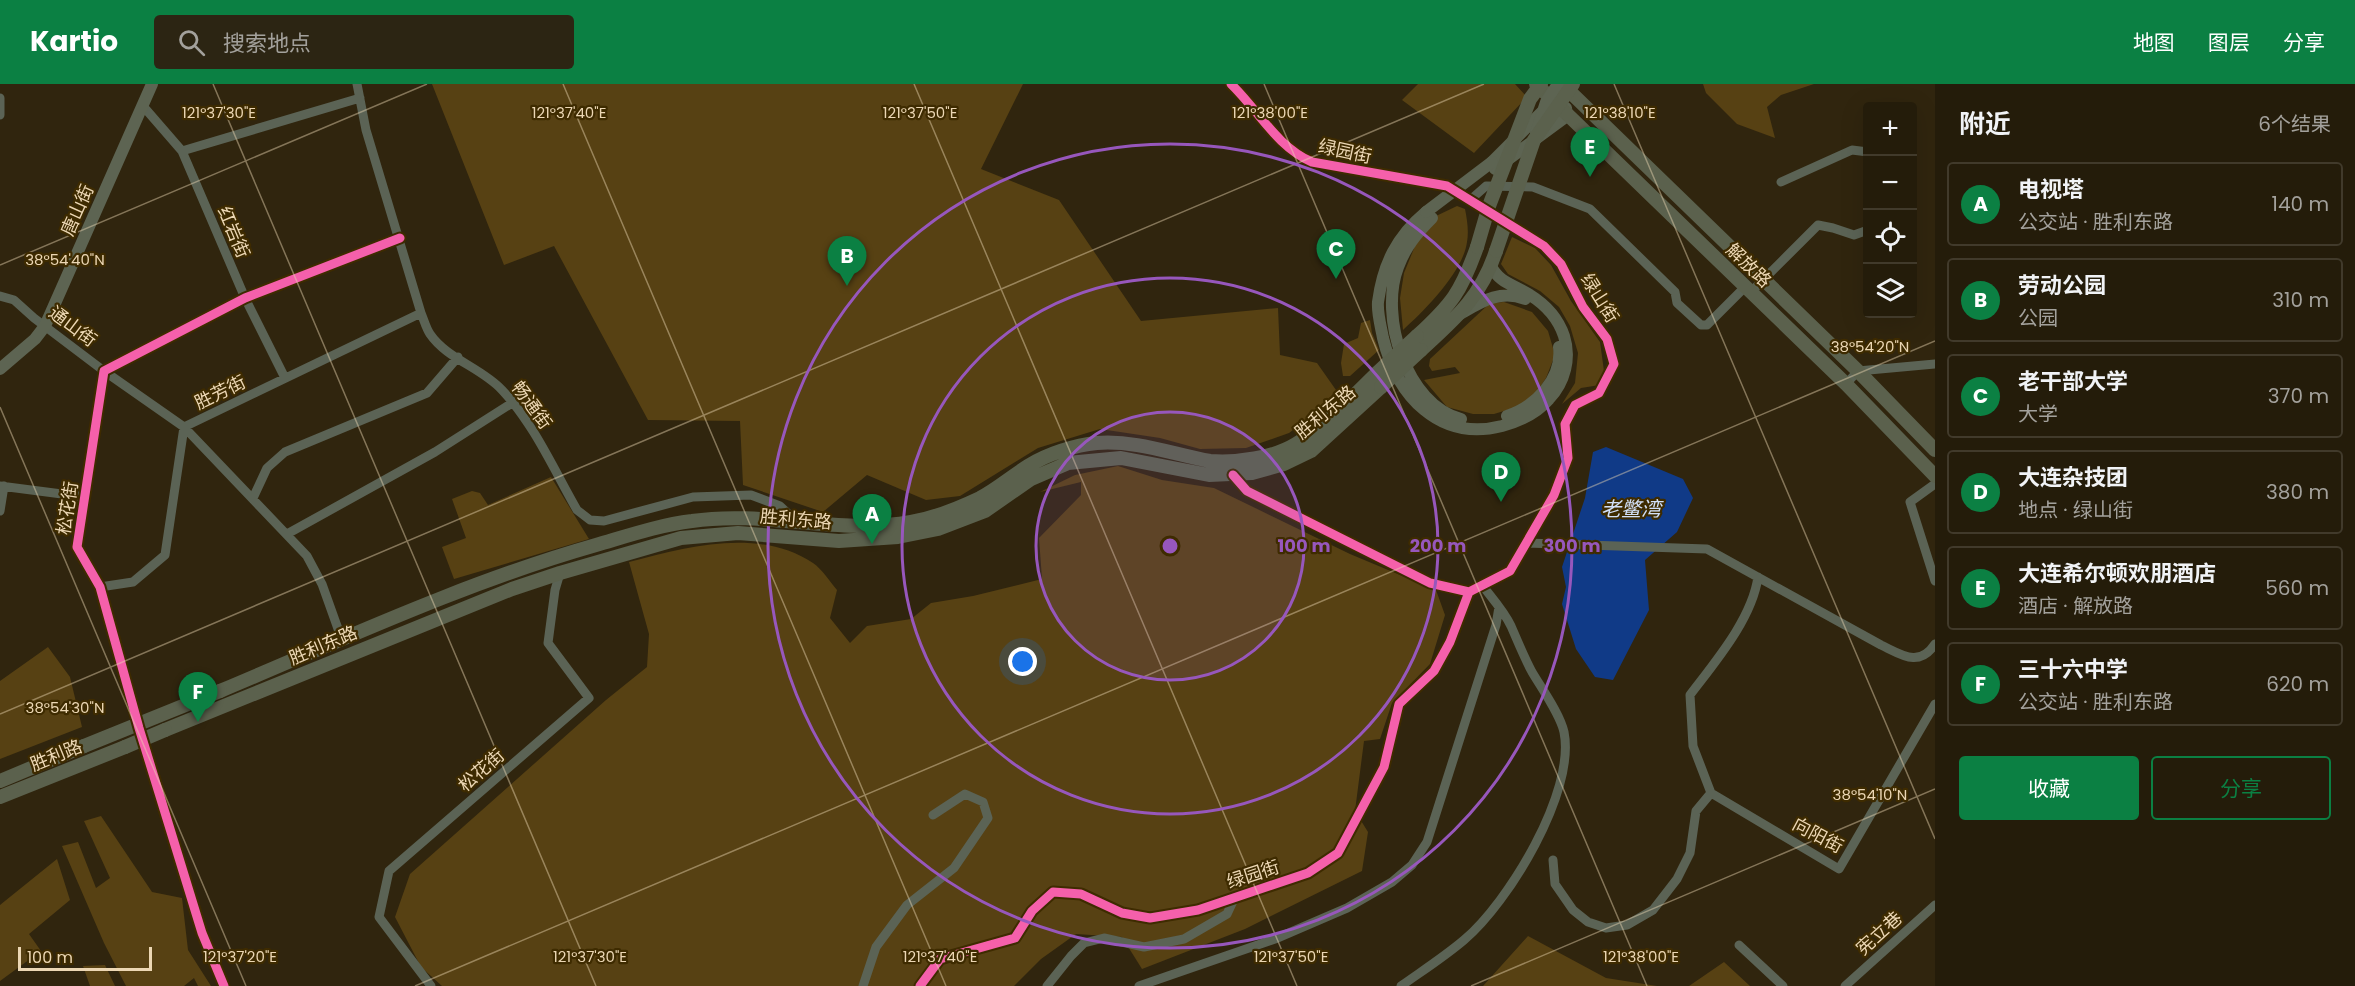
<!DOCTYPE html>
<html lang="zh">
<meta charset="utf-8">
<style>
:root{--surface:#241c0a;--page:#2c2513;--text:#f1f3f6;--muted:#a3a19c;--line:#413a2b;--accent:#0b8043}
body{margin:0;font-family:Poppins,"Noto Sans SC",sans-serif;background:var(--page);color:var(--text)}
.controls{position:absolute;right:18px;top:18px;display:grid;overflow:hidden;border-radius:6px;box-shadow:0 6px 24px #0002}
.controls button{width:54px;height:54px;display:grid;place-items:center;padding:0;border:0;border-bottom:2px solid var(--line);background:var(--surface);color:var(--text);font:30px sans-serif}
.scale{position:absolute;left:18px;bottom:15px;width:134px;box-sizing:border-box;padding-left:6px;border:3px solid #ecd7b4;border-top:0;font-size:16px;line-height:21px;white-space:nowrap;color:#ecd7b4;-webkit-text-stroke:4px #3e2b00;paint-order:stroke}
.you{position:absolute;left:1023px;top:578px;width:21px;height:21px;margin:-15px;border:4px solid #fff;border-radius:50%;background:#1a73e8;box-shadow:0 0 0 9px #1a73e833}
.badge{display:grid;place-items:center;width:39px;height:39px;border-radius:50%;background:var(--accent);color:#fff;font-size:20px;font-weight:700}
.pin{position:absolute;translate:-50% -50px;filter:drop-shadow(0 2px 3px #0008)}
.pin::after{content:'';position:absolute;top:32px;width:21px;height:18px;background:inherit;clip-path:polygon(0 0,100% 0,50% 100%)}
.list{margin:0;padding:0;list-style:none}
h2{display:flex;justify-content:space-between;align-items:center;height:78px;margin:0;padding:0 24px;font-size:26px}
h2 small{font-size:20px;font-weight:400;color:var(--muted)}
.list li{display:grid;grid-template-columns:39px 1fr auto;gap:18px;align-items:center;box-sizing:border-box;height:84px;margin:0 12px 12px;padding:0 12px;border:2px solid var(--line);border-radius:6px}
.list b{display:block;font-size:22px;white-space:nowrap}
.list p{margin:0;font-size:20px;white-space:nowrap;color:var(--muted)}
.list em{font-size:20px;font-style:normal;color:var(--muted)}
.actions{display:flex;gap:12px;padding:18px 24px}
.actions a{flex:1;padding:14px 0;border:2px solid var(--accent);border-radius:6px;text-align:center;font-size:21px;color:var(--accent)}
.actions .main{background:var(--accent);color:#fff}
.icon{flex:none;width:33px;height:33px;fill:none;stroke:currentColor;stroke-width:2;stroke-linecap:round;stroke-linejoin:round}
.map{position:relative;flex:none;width:1935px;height:902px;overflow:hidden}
header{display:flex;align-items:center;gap:36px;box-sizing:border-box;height:84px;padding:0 30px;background:var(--accent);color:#fff}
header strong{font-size:28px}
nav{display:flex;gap:33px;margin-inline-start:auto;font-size:21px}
.search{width:420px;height:54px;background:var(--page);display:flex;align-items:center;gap:15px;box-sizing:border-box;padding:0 21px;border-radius:6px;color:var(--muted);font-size:22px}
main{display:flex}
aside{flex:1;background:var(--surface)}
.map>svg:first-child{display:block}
.green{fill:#574113}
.water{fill:#103a87}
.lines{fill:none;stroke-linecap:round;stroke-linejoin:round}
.street{stroke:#5b6355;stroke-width:9}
.secondary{stroke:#5d6452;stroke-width:12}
.primary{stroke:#5b614d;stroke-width:14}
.secondary-bridge{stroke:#5d6452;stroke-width:12}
.primary-bridge{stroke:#5b614d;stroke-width:14}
.cycleway-casing{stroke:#3e2b00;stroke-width:13}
.cycleway{stroke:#f560ab;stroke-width:9}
.ticks{fill:none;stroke:#ecd7b4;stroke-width:1.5;stroke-opacity:0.45}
.ring{fill:none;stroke:#9757bc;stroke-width:3}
.labels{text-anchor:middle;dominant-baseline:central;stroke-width:4.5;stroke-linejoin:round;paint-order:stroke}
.street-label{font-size:18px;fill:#ecd7b4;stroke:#3e2b00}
.water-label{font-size:20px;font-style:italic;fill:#d2e0f8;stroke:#3e2b00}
.ticks-label{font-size:15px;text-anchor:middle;fill:#ecd7b4;stroke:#3e2b00;stroke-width:4.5;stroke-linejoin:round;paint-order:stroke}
.centre{fill:#9757bc;stroke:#3e2b00;stroke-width:3}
.ring-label{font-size:18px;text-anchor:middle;font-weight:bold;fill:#9757bc;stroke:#3e2b00;stroke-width:4.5;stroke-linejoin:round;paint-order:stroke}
</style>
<header>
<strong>Kartio</strong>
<div class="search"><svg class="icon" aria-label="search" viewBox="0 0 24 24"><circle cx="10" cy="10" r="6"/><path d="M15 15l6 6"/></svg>搜索地点</div>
<nav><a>地图</a><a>图层</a><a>分享</a></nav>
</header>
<main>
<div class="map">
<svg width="1935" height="902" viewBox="0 0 1935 902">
<rect width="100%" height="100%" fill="#30250e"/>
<path class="green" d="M432,0H1023L981,85L1059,116L1141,237L1278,224L1280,271L1317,279L1336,306L1322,324L1289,349L1246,364L1200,365L1160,354L1100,345L1038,364L960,412L926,416L867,391L823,428L743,401L740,337L648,336L554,162L504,181Z
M1418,0H1515L1527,13L1474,69L1402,16Z
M1703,0H1814L1781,11L1767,23L1775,54L1737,40L1706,9Z
M1457,122L1465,125C1467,135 1469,147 1467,158C1463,188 1425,226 1403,246L1400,214L1404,189L1417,157L1434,133Z
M1512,153L1535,164L1551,181L1571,217L1600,258L1604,287L1600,301L1581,304L1562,320L1575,299L1578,269L1570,242L1559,223L1540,207L1508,190L1501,180Z
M1504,218L1532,228L1548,247L1555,271L1546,294L1534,312L1517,323L1494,330H1473L1447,323L1424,296L1460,289L1455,283L1432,287L1429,282L1430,275L1490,219Z
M1370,236L1372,249L1379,266L1350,292H1343L1341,279L1344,260L1358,254L1361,239Z
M1118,382L1162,396L1214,404L1350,470L1436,506L1445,531L1430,580L1392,619L1380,655L1364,657L1355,727L1368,748L1362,787L1245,845L1142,885L1122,853L1076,850L1041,875L1014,902H442L421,883L395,833L410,790L606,616L647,583L649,550L629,478C687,463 758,443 813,479C822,485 830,498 837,506L830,534L850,559L867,542L911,535L931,519L973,512L1042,495L1039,454L1081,411V398L1040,408L1075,391Z
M551,393L589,455L454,495L442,463L466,454L452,415L472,407L480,409L488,421Z
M48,563L70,593L82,643L0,675V597Z
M101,732L152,808L182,814L188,866L211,902H198L194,894L184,902H126L104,859L62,762L78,758L96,804L110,794L84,737Z
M57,775L70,816L29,850L41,867L0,897V821Z
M1528,852L1606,894L1657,902H1483Z
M1724,878L1750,902H1689Z
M105,881L115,902H90L83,882Z"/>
<path class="water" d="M1606,363L1683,395L1693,414L1677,448L1645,476L1649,526L1613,596L1595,593L1576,565L1562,520L1566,503L1562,483L1585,414L1593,368Z"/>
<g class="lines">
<path class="street" d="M357,0L366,46L421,229C424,236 426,244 430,250C447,275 482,284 502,306C534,340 554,386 577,426L590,436L604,437L693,413L751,411L780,422L796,437
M1231,0C1258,26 1277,63 1312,78L1447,102L1544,162L1561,180L1583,223L1607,255L1614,280L1599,309L1575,321L1565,340L1568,374L1554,411L1510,487L1469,508L1430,499L1247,407L1233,391
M0,14V31
M143,22L182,67L245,214L285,294
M182,67L360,14
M1781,98L1852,66L1868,68
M1469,117L1486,102L1533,103L1590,125L1675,208L1677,219L1701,241H1707L1745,203
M1751,208L1818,141L1833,144L1854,151L1868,146
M0,212L14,216L34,234L104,287L184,343L307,472L322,500L342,556
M1846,300L1858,287L1935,280
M1935,400L1910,418L1935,497
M0,402L85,413
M253,414L267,384L285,368L427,309L458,273
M0,427L4,402
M287,450L435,368L512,319
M1527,459L1707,465L1881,561C1902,571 1919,584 1935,560
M100,503L133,498L165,471L184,343L421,229
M1711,709L1839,785L1935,620
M1553,776L1555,800L1573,826L1588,838L1606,844L1627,841L1653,826L1677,795L1690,769L1696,727L1711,709L1693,662L1690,611C1715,578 1752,535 1758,493
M1739,861L1783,902
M224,902L202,849L139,644L100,503L77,463L104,287L245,214L400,154
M431,902L379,833L389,787L589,614L548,559L555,506L560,489
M863,902L876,863L907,821L954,784L988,734L983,718L965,710L933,731
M920,902L940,875L1015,854L1032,827L1053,808L1081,810L1122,829L1150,834L1198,826L1308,789L1338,769L1384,683L1399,620L1434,587L1450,558L1469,508
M1047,902L1071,872L1084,859L1104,854L1144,863L1184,855L1227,830L1235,813
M1139,902L1275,855L1347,824L1392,798L1412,781L1427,758L1496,541L1499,523
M1401,902C1422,887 1444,873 1464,856C1508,819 1576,708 1564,648C1560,630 1542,605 1532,588C1524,573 1518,558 1511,542C1504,527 1492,514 1482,501
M1845,902L1935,821"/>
<path class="secondary" d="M1492,78L1544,26
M1495,85L1567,32L1566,24
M1426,128C1397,152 1383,180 1378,218C1377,229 1381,243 1383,254C1397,312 1439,358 1502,342C1520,337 1537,329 1549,315C1565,298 1571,274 1564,252C1558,234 1546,221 1530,211C1515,201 1499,199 1491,182
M1432,134C1416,150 1406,162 1398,183C1379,232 1406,321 1461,335
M1460,230C1481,218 1500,205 1525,215
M0,285L35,255L45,242L152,0
M1507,332C1535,323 1563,295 1559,263"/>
<path class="primary" d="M1536,0L1846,300L1935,392
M1562,0L1858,287L1935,366
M1417,252C1452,220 1461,208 1477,163
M1421,266C1456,234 1481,213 1496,167
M220,607C344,555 466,498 596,461C627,452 659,441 692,437C765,426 838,451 911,438C934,434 959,424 980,414C997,405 1012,392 1028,382C1047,370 1075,361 1097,359C1136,356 1172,370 1210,377C1237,379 1273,374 1296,360C1326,342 1352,313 1377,289
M165,646L512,505L560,489L681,454L738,449L839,457L898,453L938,445L985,427L1031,395L1068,379L1121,374L1209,391L1252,389L1284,380L1311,367L1381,303
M0,697L84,662
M0,713L125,663"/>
<path class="secondary-bridge" d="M1536,49L1546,18L1558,0
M1426,128L1492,78"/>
<path class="primary-bridge" d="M1477,163L1489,122L1530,15L1541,0
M1496,167L1534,56L1573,0
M1377,289L1417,252
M1381,303L1421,266
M84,662L220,607
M125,663L165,646"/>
<g class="cycleway-casing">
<path id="cycleway" d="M1231,0C1258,26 1277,63 1312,78L1447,102L1544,162L1561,180L1583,223L1607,255L1614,280L1599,309L1575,321L1565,340L1568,374L1554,411L1510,487L1469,508L1430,499L1247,407L1233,391
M224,902L202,849L139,644L100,503L77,463L104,287L245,214L400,154
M920,902L940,875L1015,854L1032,827L1053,808L1081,810L1122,829L1150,834L1198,826L1308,789L1338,769L1384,683L1399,620L1434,587L1450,558L1469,508"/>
</g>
<use href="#cycleway" class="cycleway"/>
</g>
<path class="ticks" d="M213,0L596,902M563,0L946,902M914,0L1297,902M1264,0L1647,902M1614,0L1935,755M0,181L427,0M0,323L246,902M0,630L1484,0M415,902L1935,257M1471,902L1935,705"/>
<circle cx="1170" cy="462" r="134" fill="#9757bc" fill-opacity=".12"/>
<g class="ring">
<circle cx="1170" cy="462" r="134"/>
<circle cx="1170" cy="462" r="268"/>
<circle cx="1170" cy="462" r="402"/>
</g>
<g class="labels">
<g class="street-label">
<text transform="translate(1345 67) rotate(12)">绿园街</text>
<text transform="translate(77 126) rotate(-66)">唐山街</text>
<text transform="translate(234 148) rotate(67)">红岩街</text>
<text transform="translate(1749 181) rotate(44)">解放路</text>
<text transform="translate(1600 214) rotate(58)">绿山街</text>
<text transform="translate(73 242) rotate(37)">通山街</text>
<text transform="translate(220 308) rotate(-26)">胜芳街</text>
<text transform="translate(532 321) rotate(54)">畅通街</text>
<text transform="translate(1325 328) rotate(-40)">胜利东路</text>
<text transform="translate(67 424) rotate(-81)">松花街</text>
<text transform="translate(796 435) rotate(5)">胜利东路</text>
<text transform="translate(323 561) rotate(-23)">胜利东路</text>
<text transform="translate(56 671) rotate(-22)">胜利路</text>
<text transform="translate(481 686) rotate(-41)">松花街</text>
<text transform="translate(1818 751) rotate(28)">向阳街</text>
<text transform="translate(1253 790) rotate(-18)">绿园街</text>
<text transform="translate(1879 849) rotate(-42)">宪立巷</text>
</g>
<g class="water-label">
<text x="1631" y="425">老鳖湾</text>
</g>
</g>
<g class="ticks-label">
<text x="219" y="34">121°37'30"E</text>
<text x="569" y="34">121°37'40"E</text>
<text x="920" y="34">121°37'50"E</text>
<text x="1270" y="34">121°38'00"E</text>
<text x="1620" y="34">121°38'10"E</text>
<text x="65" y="181">38°54'40"N</text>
<text x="1870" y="268">38°54'20"N</text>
<text x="65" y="629">38°54'30"N</text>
<text x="1870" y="716">38°54'10"N</text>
<text x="240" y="878">121°37'20"E</text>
<text x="590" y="878">121°37'30"E</text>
<text x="940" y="878">121°37'40"E</text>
<text x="1291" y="878">121°37'50"E</text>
<text x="1641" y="878">121°38'00"E</text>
</g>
<circle cx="1170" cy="462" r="9" class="centre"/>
<g class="ring-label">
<text x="1304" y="468">100 m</text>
<text x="1438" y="468">200 m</text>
<text x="1572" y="468">300 m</text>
</g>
</svg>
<div class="controls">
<button>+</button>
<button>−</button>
<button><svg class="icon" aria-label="locate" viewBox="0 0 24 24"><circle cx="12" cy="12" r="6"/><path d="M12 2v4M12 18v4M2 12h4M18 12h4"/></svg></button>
<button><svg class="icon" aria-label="layers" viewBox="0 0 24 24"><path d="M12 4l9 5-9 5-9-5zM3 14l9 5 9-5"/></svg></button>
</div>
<div class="scale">100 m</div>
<div class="you"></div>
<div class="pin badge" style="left:872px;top:460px">A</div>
<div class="pin badge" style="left:847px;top:202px">B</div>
<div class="pin badge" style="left:1336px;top:195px">C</div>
<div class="pin badge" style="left:1501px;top:418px">D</div>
<div class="pin badge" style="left:1590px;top:93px">E</div>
<div class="pin badge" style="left:198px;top:638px">F</div>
</div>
<aside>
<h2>附近<small>6个结果</small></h2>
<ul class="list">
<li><span class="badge">A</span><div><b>电视塔</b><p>公交站 · 胜利东路</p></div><em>140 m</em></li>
<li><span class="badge">B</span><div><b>劳动公园</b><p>公园</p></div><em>310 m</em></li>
<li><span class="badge">C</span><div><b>老干部大学</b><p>大学</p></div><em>370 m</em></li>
<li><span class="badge">D</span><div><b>大连杂技团</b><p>地点 · 绿山街</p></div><em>380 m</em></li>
<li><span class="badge">E</span><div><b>大连希尔顿欢朋酒店</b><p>酒店 · 解放路</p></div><em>560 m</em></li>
<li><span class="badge">F</span><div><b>三十六中学</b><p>公交站 · 胜利东路</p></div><em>620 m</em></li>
</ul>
<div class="actions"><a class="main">收藏</a><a>分享</a></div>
</aside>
</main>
